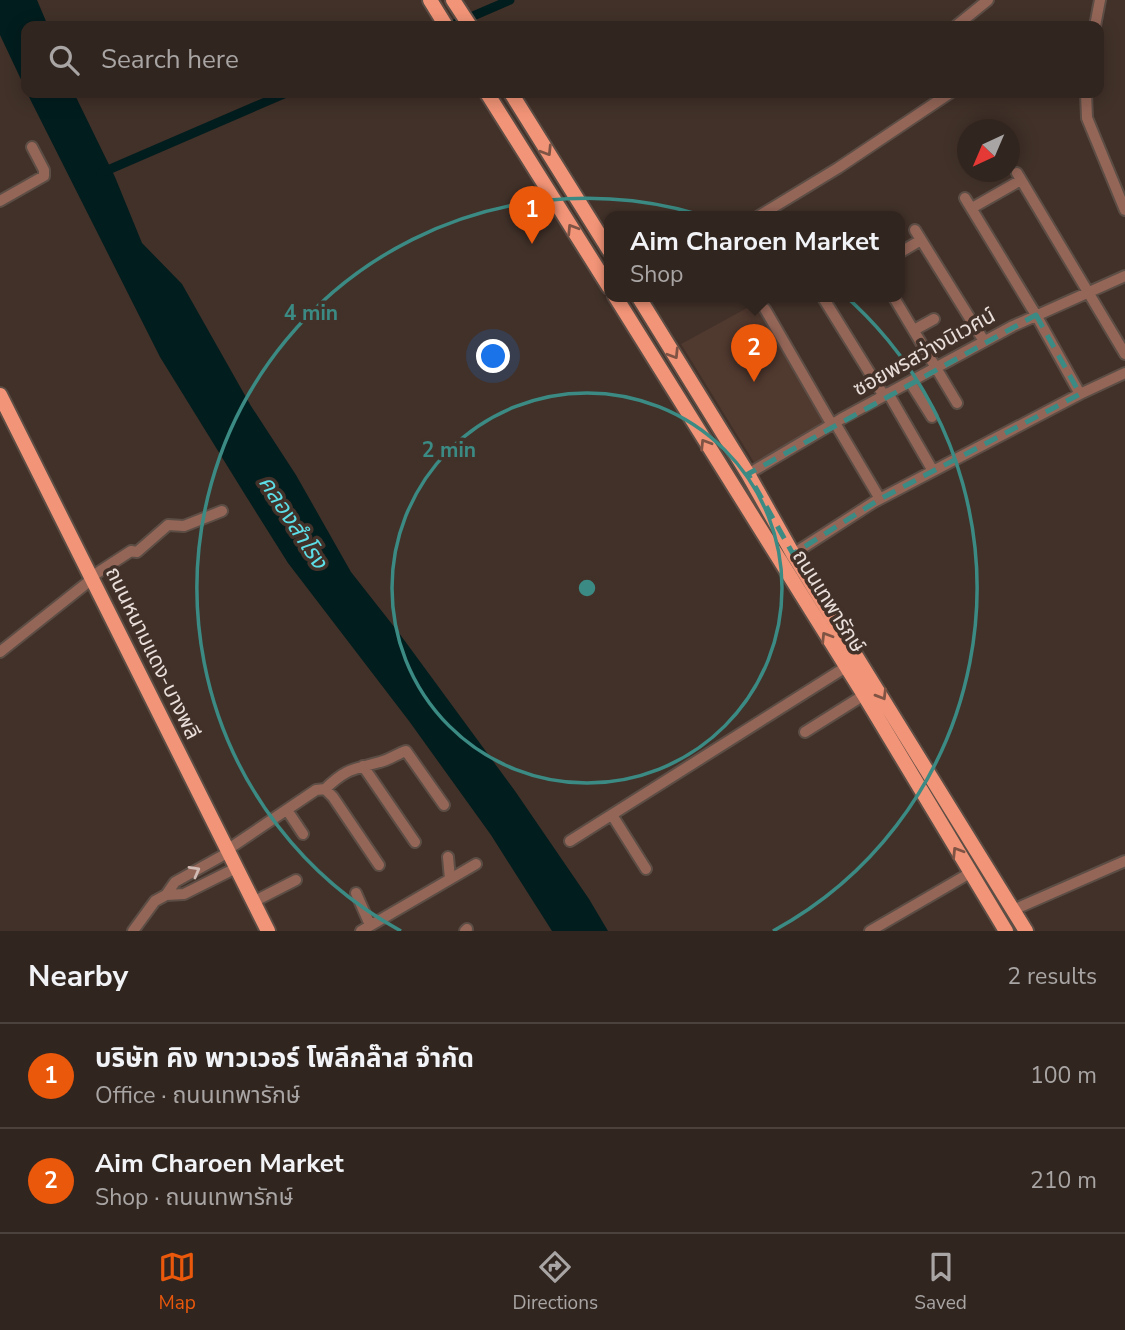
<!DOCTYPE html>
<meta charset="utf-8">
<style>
:root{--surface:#31251f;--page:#392d28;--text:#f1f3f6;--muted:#a8a5a4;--line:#4c423d;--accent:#ea580c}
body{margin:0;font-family:"Nunito Sans","Noto Sans Thai",sans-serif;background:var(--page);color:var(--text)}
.compass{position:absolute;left:957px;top:119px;width:63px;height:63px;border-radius:50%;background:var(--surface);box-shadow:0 4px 18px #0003;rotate:224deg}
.you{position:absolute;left:494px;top:357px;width:24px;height:24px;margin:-18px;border:5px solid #fff;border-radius:50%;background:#1a73e8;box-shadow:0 0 0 10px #1a73e833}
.badge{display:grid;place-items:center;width:46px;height:46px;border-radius:50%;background:var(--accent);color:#fff;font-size:23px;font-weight:700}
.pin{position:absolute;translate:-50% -58px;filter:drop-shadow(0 2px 4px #0008)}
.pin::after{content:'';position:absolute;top:37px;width:24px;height:21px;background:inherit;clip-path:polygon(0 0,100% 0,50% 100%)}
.popup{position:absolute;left:604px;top:211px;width:301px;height:91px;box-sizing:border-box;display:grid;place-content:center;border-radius:14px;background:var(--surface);filter:drop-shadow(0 2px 5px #0005);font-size:23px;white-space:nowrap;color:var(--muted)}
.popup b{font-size:26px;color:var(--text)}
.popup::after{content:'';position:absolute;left:50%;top:100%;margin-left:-14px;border:14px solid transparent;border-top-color:var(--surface)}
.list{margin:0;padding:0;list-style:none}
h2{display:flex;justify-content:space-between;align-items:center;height:91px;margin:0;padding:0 28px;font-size:30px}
h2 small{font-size:23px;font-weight:400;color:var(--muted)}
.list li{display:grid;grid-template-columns:46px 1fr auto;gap:21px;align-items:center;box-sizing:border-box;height:105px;padding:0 28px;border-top:2px solid var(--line)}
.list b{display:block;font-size:26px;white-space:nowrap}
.list p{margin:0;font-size:23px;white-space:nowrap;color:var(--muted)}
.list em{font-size:23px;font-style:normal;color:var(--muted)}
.icon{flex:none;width:38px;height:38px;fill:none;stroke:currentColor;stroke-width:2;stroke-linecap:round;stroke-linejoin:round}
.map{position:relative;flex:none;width:1125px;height:931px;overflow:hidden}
.search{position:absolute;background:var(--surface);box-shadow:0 4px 18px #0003;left:21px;right:21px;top:21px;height:77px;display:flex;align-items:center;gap:18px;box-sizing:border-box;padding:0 24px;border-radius:14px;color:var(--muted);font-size:26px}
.sheet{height:301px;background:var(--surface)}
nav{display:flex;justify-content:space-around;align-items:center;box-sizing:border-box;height:98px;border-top:2px solid var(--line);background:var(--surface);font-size:19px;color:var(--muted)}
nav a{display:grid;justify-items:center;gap:4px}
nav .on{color:var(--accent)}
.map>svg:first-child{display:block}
.built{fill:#50392f}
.water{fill:#021d1e}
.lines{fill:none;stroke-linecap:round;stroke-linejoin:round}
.canal{stroke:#021d1e;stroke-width:9}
.minor-casing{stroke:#5c4d45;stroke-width:14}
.major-casing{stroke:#5c4d45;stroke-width:18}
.minor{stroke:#946658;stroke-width:10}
.major{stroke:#f29477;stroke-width:14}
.oneway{stroke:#7f5444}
.oneway2{stroke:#d0bab3}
.marked{fill:none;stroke:#3b8b84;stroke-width:5;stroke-dasharray:14 9;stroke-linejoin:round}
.ring{fill:none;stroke:#3b8b84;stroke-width:3.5}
.labels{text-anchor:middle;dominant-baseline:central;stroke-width:7;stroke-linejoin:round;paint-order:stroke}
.street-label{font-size:21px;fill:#e9deda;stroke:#413129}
.water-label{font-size:23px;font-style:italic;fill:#5ddde5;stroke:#413129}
.centre{fill:#3b8b84;stroke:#413129;stroke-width:3.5}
.ring-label{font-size:21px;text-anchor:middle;font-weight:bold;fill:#3b8b84;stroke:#413129;stroke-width:7;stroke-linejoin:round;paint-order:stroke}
</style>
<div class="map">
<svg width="1125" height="931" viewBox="0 0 1125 931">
<rect width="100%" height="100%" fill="#413129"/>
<path class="built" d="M756,303L827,420L755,464L681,344Z"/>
<path class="water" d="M0,0H37L48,26H26V90L0,35Z
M27,93H74L115,177L142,243L182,284L251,406L296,475L351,572L399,633L515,791L589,899L608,931H552L491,835L409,721L288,563L244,493L160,357Z"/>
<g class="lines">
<path class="canal" d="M450,26L510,0
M101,173L286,93"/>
<g class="minor-casing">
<path id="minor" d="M956,26L988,0
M1095,26L1100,0
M1086,93L1087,118L1125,210
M1017,173L1125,354
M965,198L1036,315L1080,394
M0,201L44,176V170L32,147
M972,208L1021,180
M759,216L838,168L950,93
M915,230L984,341
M899,253L921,240
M822,296L884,396
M893,296L957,403
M765,309L832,425
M914,330L934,319
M910,382L932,417
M888,393L933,471
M835,423L880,499
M748,474L841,419L1013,326L1125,276
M793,554L874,502L1080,394L1125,373
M91,577L131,551L137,552L168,525L184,526L222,511
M0,652L92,579
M805,732L864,695
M363,766L415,842
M325,789C347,768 352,770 380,762C389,760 397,754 406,751L444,805
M287,810L303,834
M612,815L646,869
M570,841L846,667
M227,850L316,790L325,789L333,797L379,865
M448,857L450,879
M356,893L370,925
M166,895L184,894L236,868
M253,902L296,880
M1013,910L1125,861
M133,931L155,901L166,895L175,882L229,852
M361,931L476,864
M465,931L467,929
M870,931L970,873"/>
</g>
<g class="major-casing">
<path id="major" d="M430,0L446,26
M453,0L470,26
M487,93L609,287
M511,93L609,250
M615,296L864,695L1006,931
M638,296L748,474L793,554L1026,931
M0,395L268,931"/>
</g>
<use href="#minor" class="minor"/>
<use href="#major" class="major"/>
</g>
<defs><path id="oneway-chevron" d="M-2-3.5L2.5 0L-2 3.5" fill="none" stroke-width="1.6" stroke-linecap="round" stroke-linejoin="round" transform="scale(1.75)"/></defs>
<g class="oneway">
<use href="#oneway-chevron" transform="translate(547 151) rotate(58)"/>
<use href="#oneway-chevron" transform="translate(572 229) rotate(-122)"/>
<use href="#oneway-chevron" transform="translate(674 354) rotate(58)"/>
<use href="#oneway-chevron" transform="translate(705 444) rotate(-122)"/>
<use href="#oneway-chevron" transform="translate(826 637) rotate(-122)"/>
<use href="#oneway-chevron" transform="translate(882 695) rotate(59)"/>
<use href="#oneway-chevron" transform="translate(957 852) rotate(-122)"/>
</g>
<use class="oneway2" href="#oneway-chevron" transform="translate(195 871) rotate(-29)"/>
<path class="marked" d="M1036,315L1080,394L880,499L793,554L748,474Z"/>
<g class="ring">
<circle cx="587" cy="588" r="195"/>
<path d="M401 931A390 390 0 1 1 773 931"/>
</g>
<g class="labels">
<g class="street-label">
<text transform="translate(924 352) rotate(-29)">ซอยพรสว่างนิเวศน์</text>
<text transform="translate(829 601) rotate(58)">ถนนเทพารักษ์</text>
<text transform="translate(153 653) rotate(64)">ถนนหนามแดง-บางพลี</text>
</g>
<g class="water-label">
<text transform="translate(293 522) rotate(57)">คลองสำโรง</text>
</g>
</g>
<circle cx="587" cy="588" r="10" class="centre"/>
<g class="ring-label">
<text x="311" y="320">4 min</text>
<text x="449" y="457">2 min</text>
</g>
</svg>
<svg class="compass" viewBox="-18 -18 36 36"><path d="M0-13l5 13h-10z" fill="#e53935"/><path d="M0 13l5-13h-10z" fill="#a8a5a4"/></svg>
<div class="you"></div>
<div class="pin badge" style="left:532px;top:244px">1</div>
<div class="pin badge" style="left:754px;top:382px">2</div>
<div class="popup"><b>Aim Charoen Market</b>Shop</div>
<div class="search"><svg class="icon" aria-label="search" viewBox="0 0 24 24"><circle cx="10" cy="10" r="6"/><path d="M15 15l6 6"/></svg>Search here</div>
</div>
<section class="sheet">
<h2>Nearby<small>2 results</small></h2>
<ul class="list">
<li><span class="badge">1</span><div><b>บริษัท คิง พาวเวอร์ โพลีกล๊าส จำกัด</b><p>Office · ถนนเทพารักษ์</p></div><em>100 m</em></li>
<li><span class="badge">2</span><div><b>Aim Charoen Market</b><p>Shop · ถนนเทพารักษ์</p></div><em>210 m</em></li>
</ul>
</section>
<nav>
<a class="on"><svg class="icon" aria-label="map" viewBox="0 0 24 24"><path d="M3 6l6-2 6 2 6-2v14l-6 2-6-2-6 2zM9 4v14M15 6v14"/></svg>Map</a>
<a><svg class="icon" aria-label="directions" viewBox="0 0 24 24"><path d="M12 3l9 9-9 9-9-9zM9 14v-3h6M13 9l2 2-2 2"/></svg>Directions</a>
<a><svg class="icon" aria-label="saved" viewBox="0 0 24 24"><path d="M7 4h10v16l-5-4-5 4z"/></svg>Saved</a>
</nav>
